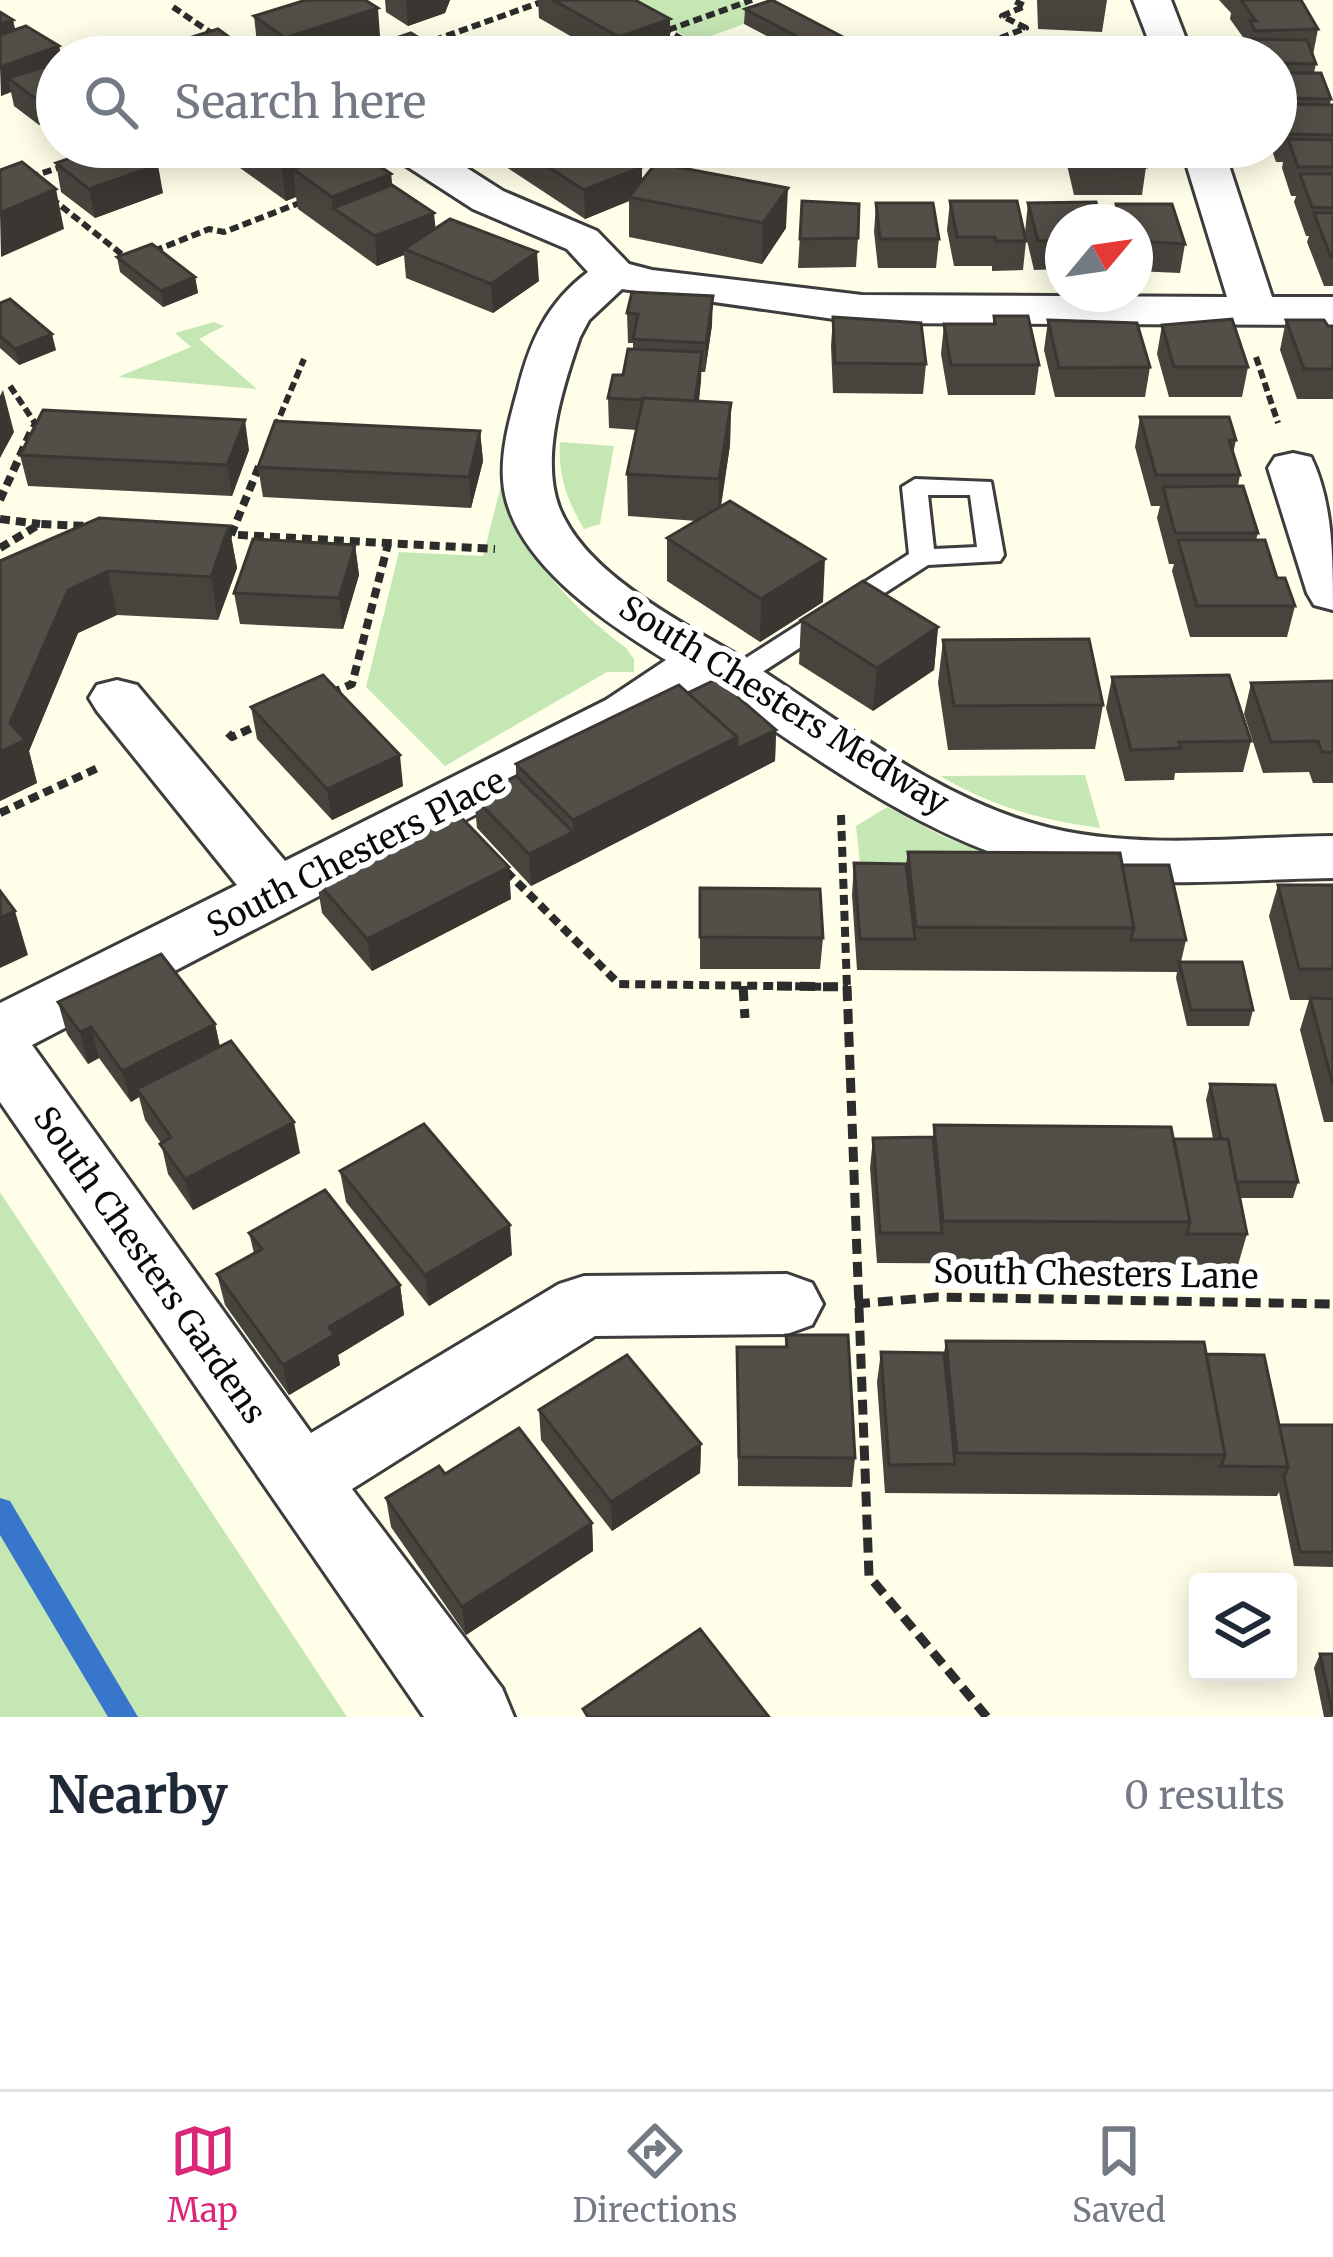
<!DOCTYPE html>
<style>
:root{--surface:#fff;--page:#f2f2f3;--text:#1f2937;--muted:#747a83;--line:#e0e1e3;--accent:#db2777}
body{margin:0;font-family:Merriweather,serif;background:var(--page);color:var(--text)}
.controls{position:absolute;right:36px;bottom:36px;display:grid;overflow:hidden;border-radius:12px;box-shadow:0 6px 30px #0003}
.controls button{width:108px;height:108px;display:grid;place-items:center;padding:0;border:0;border-bottom:3px solid var(--line);background:var(--surface);color:var(--text);font:60px sans-serif}
.compass{position:absolute;left:1045px;top:204px;width:108px;height:108px;border-radius:50%;background:var(--surface);box-shadow:0 6px 30px #0003;rotate:61deg}
.list{margin:0;padding:0;list-style:none}
h2{display:flex;justify-content:space-between;align-items:center;height:156px;margin:0;padding:0 48px;font-size:51px}
h2 small{font-size:39px;font-weight:400;color:var(--muted)}
.icon{flex:none;width:66px;height:66px;fill:none;stroke:currentColor;stroke-width:2;stroke-linecap:round;stroke-linejoin:round}
.map{position:relative;flex:none;width:1333px;height:1717px;overflow:hidden}
.search{position:absolute;background:var(--surface);box-shadow:0 6px 30px #0003;left:36px;right:36px;top:36px;height:132px;display:flex;align-items:center;gap:30px;box-sizing:border-box;padding:0 42px;border-radius:66px;color:var(--muted);font-size:45px}
.sheet{height:372px;background:var(--surface)}
nav{display:flex;justify-content:space-around;align-items:center;box-sizing:border-box;height:168px;border-top:3px solid var(--line);background:var(--surface);font-size:33px;color:var(--muted)}
nav a{display:grid;justify-items:center;gap:6px}
nav .on{color:var(--accent)}
.map>svg:first-child{display:block}
.green{fill:#c5e7b4}
.lines{fill:none;stroke-linecap:round;stroke-linejoin:round}
.stream{fill:#3776ca;fill-rule:evenodd}
.lane-casing{stroke:#3d3d3d;stroke-width:6}
.street-casing{stroke:#3d3d3d;stroke-width:6}
.path-far2{stroke:#2c2c2c;stroke-width:6;stroke-dasharray:9 4.5;stroke-linecap:butt}
.path-far1{stroke:#2c2c2c;stroke-width:8;stroke-dasharray:10 6;stroke-linecap:butt}
.path{stroke:#2c2c2c;stroke-width:9;stroke-dasharray:15 8;stroke-linecap:butt}
.lane{fill:#fff;fill-rule:evenodd}
.street{fill:#fff;fill-rule:evenodd}
.wall{fill:#47433d}
.shaded-wall{fill:#3a3732}
.building{fill:#534e47;stroke:#3a3732;stroke-width:3}
.labels{text-anchor:middle;dominant-baseline:central;stroke-width:12;stroke-linejoin:round;paint-order:stroke}
.street-label{font-size:33px;fill:#0a0a0a;stroke:#fff}
</style>
<div class="map">
<svg width="1333" height="1717" viewBox="0 0 1333 1717">
<rect width="100%" height="100%" fill="#fffee8"/>
<path class="green" d="M622,0H738L771,14L695,42Z
M214,322L224,326L199,339L257,389L118,377L191,347L175,333Z
M560,442L614,446L600,524L584,529C567,500 558,476 560,442Z
M504,474C519,552 564,601 626,648L634,659V672H607L445,766L366,687L399,552L483,556Z
M1085,775L1100,828C1039,820 992,806 940,776Z
M887,807L942,836L999,857L861,872L856,826Z
M0,1192L347,1717H0Z"/>
<g class="lines">
<path class="stream" d="M0,1498L10,1501L138,1717H108L0,1535Z"/>
<g class="lane-casing">
<path id="lane" d="M915,479L991,482L1004,555L1000,561L928,565L744,684H724L720,678L724,672L909,554L902,487ZM928,495H970L977,547L934,549Z"/>
</g>
<g class="street-casing">
<path id="street" d="M1133,0H1171L1193,57H1155Z
M738,45L784,49L789,57H719L724,49Z
M385,147H434L503,191L597,231L629,264L652,270L862,295L1227,297L1181,147H1223L1272,297H1333V325L862,323L622,289L589,320L580,337C563,386 540,457 559,507C587,579 693,627 755,666C847,725 942,802 1050,828C1142,850 1240,837 1333,836V878C1254,879 1174,887 1095,878C946,860 828,764 706,685L646,726L32,1045L311,1433L559,1284L584,1276L787,1274L812,1283L823,1304L812,1325L787,1334L595,1336L352,1489L502,1688L514,1717H424L0,1102V1003L237,885L97,711L89,698L97,685L117,680L137,685L285,861L606,700L666,660C606,623 508,559 503,480C501,449 510,418 518,389C530,341 547,303 588,272L567,249L473,209L391,156Z
M1293,453L1311,457C1333,502 1333,559 1333,610L1314,605L1307,593L1268,468L1275,457Z"/>
</g>
<path class="path-far2" d="M173,7L214,35
M663,28L692,45
M668,30L752,0
M421,45L547,0
M978,57L972,49L1026,28L1002,16L1025,6L1012,0
M30,177L61,167
M51,198L129,260
M154,251L209,229L224,232L302,202
M1256,357L1278,423
M10,386L35,423L32,430
M275,428L304,359"/>
<path class="path-far1" d="M0,500L33,427
M0,519L40,524
M222,534L495,549
M231,535L260,464
M0,548L40,524L87,526
M331,693L352,684L388,544
M228,733L232,737L263,723
M0,813L100,767
M841,815L847,989
M506,871L619,984L848,987"/>
<path class="path" d="M743,986L745,1018
M777,986L848,987
M847,986L869,1576L987,1717
M855,1304L938,1297L1333,1304"/>
<use href="#lane" class="lane"/>
<use href="#street" class="street"/>
</g>
<path class="wall" d="M385,0H450L445,13L408,26L386,12Z
M538,0H635L670,46L640,57H607L539,18Z
M1037,0H1107L1102,32L1038,29Z
M1219,0H1301L1318,29L1313,55L1316,64L1314,73L1331,99L1330,104L1333,105V286H1324L1307,242L1309,236H1306L1294,202L1296,196H1291L1282,168L1283,162H1276L1271,147H1276V57H1242L1245,40L1230,19L1231,13Z
M745,9L861,57H807L744,24Z
M254,16L380,36L313,57H277L257,43Z
M13,20L15,30L59,46L61,57H57V126L39,125L14,106L11,92L1,96Z
M211,147H342L343,150L391,174L392,185L435,228L539,281L493,313L406,278L404,255L377,266L298,209L296,197L286,201Z
M502,147H609L642,180L786,228L762,264L629,237V201L585,219L503,165Z
M674,147H717L691,157Z
M888,147H995V150H889Z
M1070,147H1141L1146,167L1142,195H1074L1067,165Z
M56,163L163,193L95,218L61,192Z
M802,201L858,238L856,267L798,268Z
M950,201L1026,241L1023,270L992,271V266H954L947,230Z
M876,203L939,239L936,268H878L874,232Z
M1028,203L1063,222V269L1034,270L1025,232Z
M1116,204L1185,244L1180,273L1135,271V222H1113Z
M117,257L195,277L198,293L163,307L120,272Z
M0,303L56,350L19,365L0,348Z
M627,313L712,325L705,372H701L699,401L731,403L730,445L721,507L823,602L760,642L667,581V538L697,521L628,516L627,474L637,430L609,428L608,398L623,375L633,349V343H628Z
M994,316L1039,365L1035,395H948L941,354L944,324H993Z
M833,317L926,364L923,394L833,393L831,346Z
M1048,320L1150,367L1145,397H1055L1044,350Z
M1286,320L1333,326V399H1297L1280,350Z
M1162,325L1248,367L1242,397H1169L1157,354Z
M1140,417L1236,440L1233,454L1240,475L1238,486L1258,533L1256,540L1295,606L1287,637H1190L1172,571L1174,564H1169L1157,518L1160,506H1151L1135,447Z
M480,431L483,461L471,508L263,497L258,467Z
M249,450L232,496L28,486L20,455Z
M229,526L237,568L218,620L117,615L78,633L29,751L37,783L0,801V561Z
M355,545L359,575L343,629L240,624L234,593Z
M801,620L938,627L934,670L873,711L799,664Z
M943,640L1103,705L1095,749L948,750L938,683Z
M1112,677L1251,741L1243,772L1175,773L1174,780L1125,781L1106,708Z
M1333,681V783H1313L1309,772L1263,773L1244,714L1251,683Z
M688,693L776,730L775,761L531,886L477,828L474,797L516,776V764Z
M251,707L403,786L332,820L257,739Z
M908,852L1122,865L1186,940L1181,962L1253,1010L1249,1026H1187L1176,978L1177,972L857,970L852,895L854,863L906,864Z
M317,882L511,899L372,971L322,913Z
M1278,885H1333V1122H1324L1300,1030L1309,1000H1290L1269,916Z
M700,888L823,938L820,969H700Z
M58,1002L215,1024L220,1047L300,1153L193,1210L168,1174L161,1143L145,1120L139,1097L131,1102L99,1058L88,1064L67,1034Z
M1210,1084L1298,1182L1293,1198H1240L1247,1234L1238,1265L877,1263L870,1168L873,1138L933,1137L934,1125L1174,1139H1213L1206,1100Z
M340,1171L512,1255L429,1306L346,1202Z
M249,1233L400,1285L404,1315L338,1355L340,1365L289,1395L225,1305L217,1274L254,1253Z
M786,1335L855,1458L852,1487L738,1486L737,1347H785Z
M946,1341L1206,1354L1279,1425H1333V1567L1294,1566L1279,1492L1277,1496L885,1493L877,1382L881,1352L944,1353Z
M539,1410L701,1444L700,1473L612,1531L541,1440Z
M445,1474L592,1523L593,1551L466,1635L391,1527L386,1498Z
M1320,1654L1333,1717H1324L1314,1668Z"/>
<path class="shaded-wall" d="M406,0H450L445,13L408,26Z
M378,8L380,36L313,57H288L285,38Z
M670,19V46L640,57H620L619,37Z
M13,20L19,47L0,53V24Z
M59,46L61,57H57V76L8,78L11,92L1,96L0,67Z
M862,47L861,57H836Z
M247,50L248,57H224Z
M319,147H342L346,178L293,169L296,197L286,201L281,161Z
M555,147H600L542,163V152Z
M691,147H717L691,157Z
M158,165L163,193L95,218L89,189Z
M642,167V196L629,197V201L585,219L584,190Z
M391,174L395,214L333,208L332,197Z
M788,188L786,228L762,264L763,223Z
M56,189L64,229L1,257L0,213Z
M434,213L437,242L404,249V255L377,266L375,236Z
M537,252L539,281L493,313L491,284Z
M195,277L198,293L163,307L161,291Z
M713,296L712,325L705,372L706,343Z
M52,334L56,350L19,365L15,349Z
M702,352L701,382L695,432V402Z
M3,390L14,432L0,458V396Z
M731,403L730,445L718,522L719,479Z
M245,420L249,450L232,496L227,465Z
M480,431L483,461L471,508L469,477Z
M229,526L237,568L218,620L211,577Z
M355,545L359,575L343,629L339,598Z
M825,559L823,602L760,642L761,599Z
M108,571L117,615L78,633L29,751L37,783L0,801V752L10,723L68,590Z
M938,627L934,670L873,711L877,668Z
M776,730L775,761L575,864L573,820L737,737Z
M400,755L403,786L332,820L327,789Z
M573,832L575,864L531,886L529,854Z
M509,867L511,899L372,971L367,939Z
M15,911L28,955L0,968V918Z
M215,1024L222,1056L137,1089L139,1097L131,1102L122,1071Z
M91,1027L99,1058L88,1064L80,1032Z
M294,1122L300,1153L193,1210L185,1179Z
M510,1225L512,1255L429,1306L425,1275Z
M400,1285L404,1315L338,1355L340,1365L289,1395L283,1365L329,1327Z
M701,1444L700,1473L612,1531L611,1502Z
M592,1523L593,1551L466,1635L462,1607Z"/>
<path class="building" d="M306,0H365L378,8L285,38L254,16Z
M553,0H635L670,19L619,37Z
M772,0L862,47L835,57L745,9Z
M1241,0H1301L1318,29L1255,31L1250,21H1256Z
M0,12L13,20L0,24Z
M26,26L59,46L0,67V35Z
M218,29L247,50L224,57H128Z
M411,33L439,50L419,57H368L358,51Z
M1245,39L1307,40L1316,64L1276,63V57H1252Z
M450,46L467,57H419Z
M992,55H1130L1131,57H992Z
M44,67L57,77V98L33,97L8,78Z
M1276,73H1321L1331,99L1276,98Z
M1276,104L1333,105V135L1282,134L1276,116Z
M1288,139L1333,140V167H1298Z
M103,147H134L158,165L89,189L56,163Z
M261,147H319L281,161Z
M352,147L391,174L332,197L293,169Z
M534,147H555L542,152Z
M585,147H609L642,167L584,190L542,163Z
M1073,147H1141L1146,167L1078,166Z
M22,162L56,189L0,213V170Z
M656,163L788,188L763,223L629,197Z
M1300,174H1333V208L1312,207Z
M392,185L434,213L375,236L333,208Z
M802,201L859,204L858,238L800,239Z
M950,201H1017L1026,241H996L995,237H957Z
M1096,202L1101,222H1063V240L1038,241L1028,203Z
M876,203H933L939,239H880Z
M1116,204H1172L1185,244L1135,241V222H1120Z
M1314,213H1333V257H1331Z
M450,219L537,252L491,284L404,249Z
M152,244L195,277L161,291L117,257Z
M632,292L713,296L706,343L633,339L638,314L627,313Z
M10,299L52,334L15,349L0,336V303Z
M994,316H1028L1039,365H951L944,324H995Z
M833,317L921,323L926,364L835,363Z
M1232,319L1248,367H1174L1162,325Z
M1048,320L1137,323L1150,367L1059,368Z
M1286,320H1324L1328,326H1333V369H1304Z
M628,349L702,352L695,401L643,398V400L608,398L613,375H623Z
M643,398L731,403L719,479L627,474Z
M43,410L245,420L227,465L20,455Z
M1140,417H1229L1236,440H1229L1240,475H1156Z
M275,421L480,431L469,477L258,467Z
M1243,486L1258,533H1175L1163,487Z
M730,501L825,559L761,599L667,538Z
M99,518L229,526L211,577L108,571L68,590L10,723L25,740L0,752V561Z
M253,539L355,545L339,598L234,593Z
M1178,540H1265L1277,578H1285L1295,606H1197Z
M863,581L938,627L877,668L801,620Z
M1089,639L1103,705L954,706L943,640Z
M323,675L400,755L327,789L251,707Z
M1229,675L1251,741L1179,742L1181,748L1131,750L1112,677Z
M717,679L776,730L736,749L737,737L688,693Z
M1333,681V752H1322L1318,741L1271,742L1251,683Z
M679,685L737,737L573,820L516,764Z
M516,776L573,832L529,854L474,797Z
M457,813L509,867L367,939L317,882Z
M908,852L1120,853L1134,928L916,927Z
M854,863L906,864L915,939H860Z
M1122,865H1169L1186,940H1131L1134,928Z
M1278,885H1333V969H1299Z
M700,888L820,889L823,938L700,937Z
M0,891L15,911L0,918Z
M161,954L215,1024L122,1071L91,1027L80,1032L58,1002Z
M1179,962H1242L1253,1010H1191Z
M1310,998L1333,999V1085Z
M231,1041L294,1122L185,1179L160,1144L171,1137L137,1089Z
M1210,1084L1275,1085L1298,1182H1236L1228,1139H1221Z
M424,1124L510,1225L425,1275L340,1171Z
M934,1125L1171,1127L1190,1222L943,1221Z
M933,1137L942,1233H880L873,1138Z
M1174,1139H1228L1247,1234H1187L1190,1222Z
M325,1190L400,1285L329,1327L334,1335L283,1365L217,1274L262,1249L249,1233Z
M786,1335H848L855,1458L739,1457L737,1347H787Z
M946,1341L1204,1342L1225,1455L957,1453Z
M881,1352L944,1353L955,1464L889,1465Z
M1206,1354L1264,1355L1288,1467L1221,1466L1225,1455Z
M627,1355L701,1444L611,1502L539,1410Z
M1279,1425H1333V1552H1300L1284,1477L1288,1467Z
M519,1428L592,1523L462,1607L386,1498L439,1466L445,1474Z
M700,1629L769,1717H588L583,1709Z
M1320,1654H1333V1715Z"/>
<g class="labels">
<g class="street-label">
<text transform="translate(784 705) rotate(32)">South Chesters Medway</text>
<text transform="translate(356 853) rotate(-27)">South Chesters Place</text>
<text transform="translate(150 1265) rotate(55)">South Chesters Gardens</text>
<text transform="translate(1096 1274) rotate(1)">South Chesters Lane</text>
</g>
</g>
</svg>
<div class="controls">
<button><svg class="icon" aria-label="layers" viewBox="0 0 24 24"><path d="M12 4l9 5-9 5-9-5zM3 14l9 5 9-5"/></svg></button>
</div>
<svg class="compass" viewBox="-18 -18 36 36"><path d="M0-13l5 13h-10z" fill="#e53935"/><path d="M0 13l5-13h-10z" fill="#747a83"/></svg>
<div class="search"><svg class="icon" aria-label="search" viewBox="0 0 24 24"><circle cx="10" cy="10" r="6"/><path d="M15 15l6 6"/></svg>Search here</div>
</div>
<section class="sheet">
<h2>Nearby<small>0 results</small></h2>
<ul class="list">
</ul>
</section>
<nav>
<a class="on"><svg class="icon" aria-label="map" viewBox="0 0 24 24"><path d="M3 6l6-2 6 2 6-2v14l-6 2-6-2-6 2zM9 4v14M15 6v14"/></svg>Map</a>
<a><svg class="icon" aria-label="directions" viewBox="0 0 24 24"><path d="M12 3l9 9-9 9-9-9zM9 14v-3h6M13 9l2 2-2 2"/></svg>Directions</a>
<a><svg class="icon" aria-label="saved" viewBox="0 0 24 24"><path d="M7 4h10v16l-5-4-5 4z"/></svg>Saved</a>
</nav>
